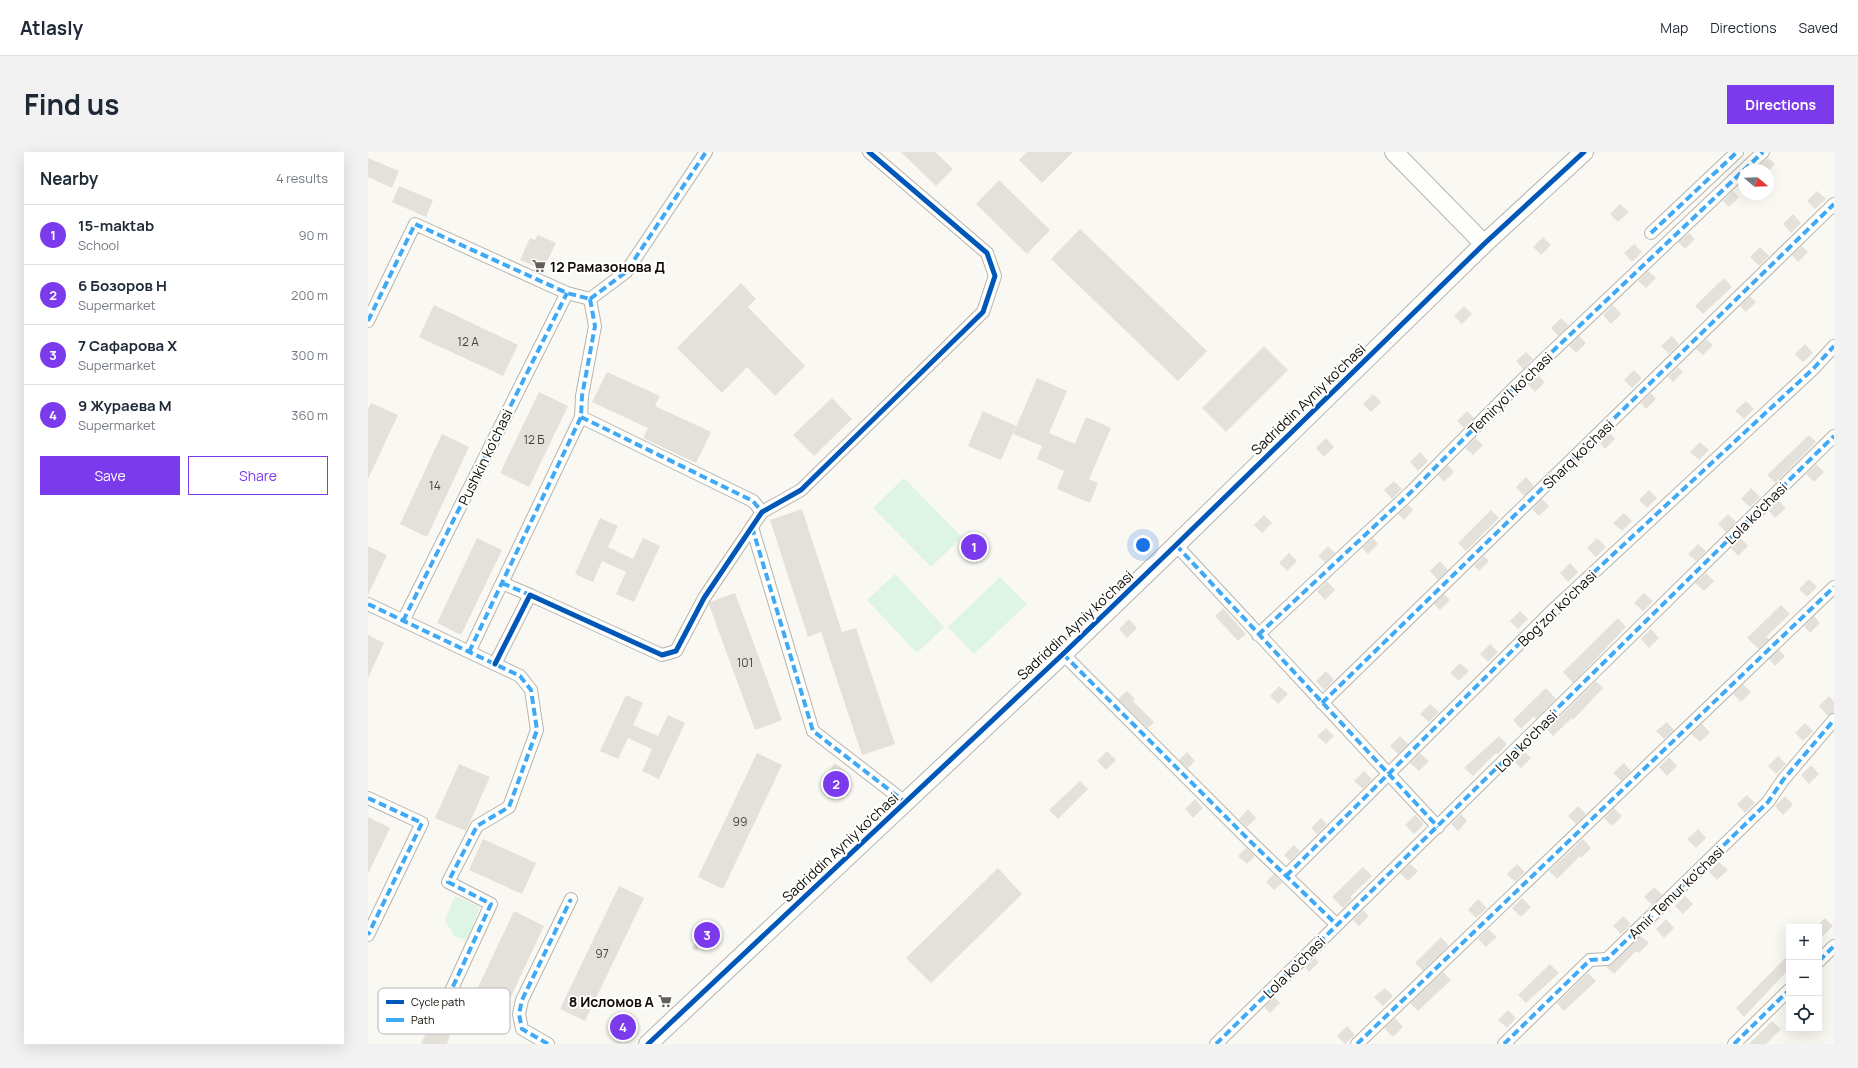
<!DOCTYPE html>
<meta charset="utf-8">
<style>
:root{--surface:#fff;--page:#f2f2f3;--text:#1f2937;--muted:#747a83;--line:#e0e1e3;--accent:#7c3aed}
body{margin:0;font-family:Manrope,sans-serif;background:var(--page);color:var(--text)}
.controls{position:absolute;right:12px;bottom:12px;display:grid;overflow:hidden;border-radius:0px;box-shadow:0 4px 16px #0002}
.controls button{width:36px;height:36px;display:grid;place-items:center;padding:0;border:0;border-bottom:1px solid var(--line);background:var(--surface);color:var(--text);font:20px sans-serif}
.compass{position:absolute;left:1370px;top:12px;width:36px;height:36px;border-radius:50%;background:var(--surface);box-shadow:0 4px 16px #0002;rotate:109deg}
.you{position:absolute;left:775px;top:393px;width:14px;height:14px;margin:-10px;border:3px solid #fff;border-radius:50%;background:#1a73e8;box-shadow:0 0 0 6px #1a73e833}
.badge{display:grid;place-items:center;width:26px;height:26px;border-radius:50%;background:var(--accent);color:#fff;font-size:13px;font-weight:700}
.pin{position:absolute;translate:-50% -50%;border:2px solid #fff;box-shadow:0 1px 4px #0006}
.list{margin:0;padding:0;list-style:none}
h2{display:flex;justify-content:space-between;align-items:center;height:52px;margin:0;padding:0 16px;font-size:17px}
h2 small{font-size:13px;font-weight:400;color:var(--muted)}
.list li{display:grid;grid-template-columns:26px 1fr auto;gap:12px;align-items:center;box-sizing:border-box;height:60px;padding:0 16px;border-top:1px solid var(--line)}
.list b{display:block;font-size:15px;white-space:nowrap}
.list p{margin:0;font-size:13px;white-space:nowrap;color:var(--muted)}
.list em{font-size:13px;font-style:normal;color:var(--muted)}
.actions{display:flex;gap:8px;padding:12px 16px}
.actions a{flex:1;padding:9px 0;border:1px solid var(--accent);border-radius:0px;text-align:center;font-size:14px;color:var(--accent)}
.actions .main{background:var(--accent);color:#fff}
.icon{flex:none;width:22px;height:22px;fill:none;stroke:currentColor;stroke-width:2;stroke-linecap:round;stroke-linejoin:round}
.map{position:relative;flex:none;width:1466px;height:892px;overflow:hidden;border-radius:0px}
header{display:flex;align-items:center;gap:24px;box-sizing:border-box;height:56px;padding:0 20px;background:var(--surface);border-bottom:1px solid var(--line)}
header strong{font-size:19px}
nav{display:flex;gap:22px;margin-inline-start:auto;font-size:14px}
.intro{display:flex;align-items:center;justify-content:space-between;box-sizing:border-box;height:96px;padding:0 24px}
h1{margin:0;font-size:28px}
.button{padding:10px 18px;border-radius:0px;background:var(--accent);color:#fff;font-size:14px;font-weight:700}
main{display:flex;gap:24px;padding:0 24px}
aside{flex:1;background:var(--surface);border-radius:0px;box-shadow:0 4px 16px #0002}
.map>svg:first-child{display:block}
.green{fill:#def4e4}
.building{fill:#e4e1da}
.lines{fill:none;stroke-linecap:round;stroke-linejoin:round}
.street-casing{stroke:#b7b4ad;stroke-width:14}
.secondary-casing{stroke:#b7b4ad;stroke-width:20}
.street{stroke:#fefefd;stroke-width:12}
.secondary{stroke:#fefefd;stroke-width:18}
.quiet{stroke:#3fa9f5;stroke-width:4;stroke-dasharray:8 4;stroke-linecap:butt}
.cycleway-casing{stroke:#fff;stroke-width:8}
.cycleway{stroke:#0057b8;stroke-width:5}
.labels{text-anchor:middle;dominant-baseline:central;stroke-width:4;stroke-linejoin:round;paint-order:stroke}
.number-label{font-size:12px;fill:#46423b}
.poi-label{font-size:14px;font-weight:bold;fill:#100c05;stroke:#fff;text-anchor:start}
.street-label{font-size:14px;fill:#100c05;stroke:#fff}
.key{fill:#fff;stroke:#b7b6b4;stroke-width:1}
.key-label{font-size:11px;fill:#100c05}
</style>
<header>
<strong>Atlasly</strong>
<nav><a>Map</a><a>Directions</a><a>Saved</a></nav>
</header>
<div class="intro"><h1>Find us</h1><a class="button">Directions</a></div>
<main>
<aside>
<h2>Nearby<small>4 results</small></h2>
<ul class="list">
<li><span class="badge">1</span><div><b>15-maktab</b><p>School</p></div><em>90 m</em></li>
<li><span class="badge">2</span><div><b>6 Бозоров Н</b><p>Supermarket</p></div><em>200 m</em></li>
<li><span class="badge">3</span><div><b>7 Сафарова Х</b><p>Supermarket</p></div><em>300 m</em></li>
<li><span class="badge">4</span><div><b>9 Жураева М</b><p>Supermarket</p></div><em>360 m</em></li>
</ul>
<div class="actions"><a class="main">Save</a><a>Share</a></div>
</aside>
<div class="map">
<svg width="1466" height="892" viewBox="0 0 1466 892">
<rect width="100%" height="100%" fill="#faf8f2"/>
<path class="green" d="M536,326L594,385L563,415L505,356Z
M527,422L576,475L549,501L499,448Z
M632,425L659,452L606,502L580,475Z
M87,744L112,755L99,788L86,784L77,768Z"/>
<path class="building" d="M533,0H567L585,17L568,34Z
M659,0H705L674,31L651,8Z
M0,6L31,19L24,36L0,25Z
M1400,6L1407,12L1401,18H1387Z
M631,28L682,78L659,102L608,52Z
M31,34L65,48L58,65L24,50Z
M1365,39L1371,45L1361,55L1355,49Z
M1449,39L1458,47L1447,57L1439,49Z
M1252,52L1261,60L1250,70L1242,62Z
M1425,62L1433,71L1423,81L1415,72Z
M712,77L839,199L810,229L683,107Z
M1321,81L1327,87L1317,97L1310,90Z
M170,83L188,91L175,118L152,108L162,86L167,88Z
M1175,85L1183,93L1173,103L1165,95Z
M1266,92L1274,100L1264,110L1256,101Z
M1434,94L1440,100L1430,110L1424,103Z
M1392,95L1401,104L1391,114L1382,105Z
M1280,119L1288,126L1278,136L1270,129Z
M1356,126L1364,135L1335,162L1327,154Z
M373,131L388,147L380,155L437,214L407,244L379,215L354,241L309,196Z
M1382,144L1388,150L1378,160L1372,154Z
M66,153L150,193L135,224L51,185Z
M1245,153L1253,162L1243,172L1235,163Z
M1096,154L1104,162L1094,172L1086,164Z
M1193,166L1201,174L1190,184L1183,176Z
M1211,184L1218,191L1208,201L1201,194Z
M1304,184L1311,192L1301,202L1293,194Z
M1338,187L1345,193L1335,203L1328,197Z
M1437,192L1445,201L1435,210L1427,202Z
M896,194L920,218L858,280L834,256Z
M1158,200L1165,207L1155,217L1148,209Z
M1310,215L1315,220L1305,230L1300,225Z
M1266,218L1274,226L1264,236L1256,228Z
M239,220L292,244L287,254L343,280L328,311L275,286L280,276L224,250Z
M1170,223L1177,230L1167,240L1160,233Z
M669,226L699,239L681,281L707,292L718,265L743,276L721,327L730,331L722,351L689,337L696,319L669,307L674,294L645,282Z
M171,240L200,254L161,335L132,321Z
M1283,241L1288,247L1278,257L1273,251Z
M1005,242L1013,250L1003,260L995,252Z
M464,246L484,267L446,304L425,283Z
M1378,249L1386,257L1376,267L1367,259Z
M3,251L30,263L0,327V257Z
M615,259L648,274L633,308L600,294Z
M1099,259L1106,266L1096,276L1089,269Z
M1242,281L1247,287L1237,297L1232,291Z
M74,282L101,295L59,385L32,372Z
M1441,283L1448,290L1407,331L1399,323Z
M958,286L966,295L956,305L948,296Z
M1107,286L1115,293L1105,303L1097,296Z
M1332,290L1341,298L1331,308L1322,300Z
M1052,300L1060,309L1050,319L1042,310Z
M1448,312L1456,320L1446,330L1438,322Z
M1080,313L1086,320L1076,330L1070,323Z
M1158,325L1166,334L1156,344L1148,335Z
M1026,329L1034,337L1024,347L1016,338Z
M1383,336L1392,345L1382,355L1373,347Z
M1281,338L1289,346L1279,356L1271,348Z
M1174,347L1181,354L1171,364L1164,357Z
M1411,349L1418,356L1407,366L1401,359Z
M1040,353L1045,358L1036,368L1030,362Z
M434,357L474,480L488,476L527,592L494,603L453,480L440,485L402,368Z
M1123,358L1131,366L1098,399L1090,391Z
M1256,361L1264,369L1254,379L1245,371Z
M1360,362L1368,370L1358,380L1350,372Z
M896,363L904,371L894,381L886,373Z
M232,366L250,374L240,395L265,407L275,386L292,394L266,450L248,442L258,420L234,409L225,430L207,422Z
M109,386L134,398L93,483L69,471Z
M1005,386L1010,392L1000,402L994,396Z
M1229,386L1238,395L1228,405L1219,396Z
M1373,386L1380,394L1370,404L1363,396Z
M1330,392L1338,399L1328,409L1320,402Z
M0,394L19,403L0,443Z
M960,394L967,401L957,410L950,404Z
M921,401L929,409L919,419L911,411Z
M1116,404L1121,409L1111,419L1106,414Z
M1072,409L1080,418L1070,428L1062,419Z
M1202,411L1210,420L1200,430L1192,421Z
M1338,421L1346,429L1336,439L1327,431Z
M1441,427L1449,435L1439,445L1431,437Z
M959,429L967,438L957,448L949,439Z
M367,441L414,568L387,578L341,453L342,450Z
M1276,441L1285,449L1275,459L1266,451Z
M1076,442L1082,448L1072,458L1066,452Z
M1413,453L1422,462L1398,485L1401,487L1391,497L1379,486Z
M855,456L878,482L870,489L847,464Z
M1152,459L1160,467L1150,477L1142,469Z
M1446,464L1452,471L1442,481L1436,474Z
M1250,466L1258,475L1205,531L1195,520Z
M761,467L769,476L759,486L751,477Z
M1283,477L1291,486L1281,496L1273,487Z
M0,483L16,491L0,526Z
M1122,492L1130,500L1120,510L1112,502Z
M1411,498L1417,504L1407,514L1401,507Z
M1092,511L1101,519L1091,529L1082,521Z
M958,519L966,528L956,538L948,529Z
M1228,529L1235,536L1205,568L1204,566L1185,584L1179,577Z
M1375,532L1383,540L1373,550L1365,542Z
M911,534L920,542L910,552L902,544Z
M1178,536L1188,547L1168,567L1166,564L1153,577L1145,568Z
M759,539L767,547L765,549L786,570L780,576L750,547Z
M258,543L275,551L265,573L290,584L300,563L317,571L291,627L274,619L284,597L260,586L250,607L232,599Z
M1461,544L1466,550V561L1460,564L1451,554Z
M1062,552L1071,560L1061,570L1052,562Z
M1299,570L1306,578L1296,587L1288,579Z
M1437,571L1445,579L1435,589L1427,581Z
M1334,572L1342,581L1332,590L1323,582Z
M958,576L966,584L958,592L949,584Z
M1032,584L1040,592L1030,602L1022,594Z
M1131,584L1139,592L1130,602L1128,601L1105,624L1096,616Z
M739,599L748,608L738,618L729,609Z
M1156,599L1163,606L1153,616L1146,609Z
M819,600L827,609L820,616L811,608Z
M389,601L414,613L355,737L330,725Z
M1052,601L1061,609L1051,619L1042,611Z
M1410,604L1418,612L1408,622L1400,614Z
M1301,605L1309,614L1299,624L1291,615Z
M467,611L477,619L468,632L458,622Z
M1256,611L1263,619L1253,629L1245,621Z
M91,612L122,625L98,679L67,666Z
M1443,613L1451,622L1441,632L1433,623Z
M996,619L1004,627L995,637L986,629Z
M712,629L720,637L690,667L681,658Z
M1379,643L1387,651L1377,661L1369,652Z
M1417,644L1425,653L1415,663L1407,654Z
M827,647L835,656L825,666L817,657Z
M1210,654L1218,662L1208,672L1200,664Z
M1246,656L1254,664L1244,674L1236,666Z
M880,657L888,666L879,675L871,667Z
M1093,662L1099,669L1090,679L1083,672Z
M1047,663L1056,672L1046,682L1037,673Z
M0,665L22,676L0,722Z
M953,666L959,672L949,682L943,676Z
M1330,677L1338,686L1328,696L1319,687Z
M115,687L168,711L154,742L101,718Z
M1215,687L1223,696L1213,706L1212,704L1189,727L1181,719Z
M926,693L932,699L922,709L916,703Z
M878,696L887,704L879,712L870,704Z
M1351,710L1360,718L1349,728L1341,720Z
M1042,712L1050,719L1040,729L1032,721Z
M1149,712L1157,720L1147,730L1139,722Z
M995,715L1004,724L982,745L984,747L975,756L964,745Z
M630,716L654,742L563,831L538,806Z
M906,722L914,731L906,738L898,730Z
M251,734L276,746L217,869L192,857Z
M1286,735L1294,743L1284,753L1276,745Z
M1317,744L1325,752L1315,762L1307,754Z
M1154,746L1163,755L1153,765L1144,756Z
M1110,747L1119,756L1108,766L1100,758Z
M995,758L1001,764L991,774L985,768Z
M146,759L176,774L128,877L97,863Z
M1255,764L1263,772L1253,782L1245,774Z
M1457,766L1465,774L1455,784L1451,780V775H1448Z
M1298,767L1306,776L1296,786L1288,777Z
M335,769L345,774L329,799L324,797Z
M1120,777L1129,785L1118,795L1110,787Z
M1273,784L1281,791L1271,801L1268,799L1246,822L1238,815L1244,812Z
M1073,785L1081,794L1055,819L1047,811Z
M1421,802V817L1376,865L1368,856Z
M947,806L951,810L941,820L937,815Z
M1182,812L1191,821L1158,851L1150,843Z
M1075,820L1083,828L1050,859L1042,851Z
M1220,821L1228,829L1196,859L1189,851Z
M1017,836L1025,844L1015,854L1006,845Z
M906,845L912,851L902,861L896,855Z
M1140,858L1148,866L1139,876L1130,868Z
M1027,866L1035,875L1025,885L1016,876Z
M1404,869L1413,877L1398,892H1381Z
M61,874L82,883L79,892H53Z
M979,874L987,883L977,892L969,884Z"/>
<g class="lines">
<g class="street-casing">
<path id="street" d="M1283,81L1369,0
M222,147L258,120L338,0
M0,169L47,72L199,141L222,147
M213,265L385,349L394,360
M384,375L445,579L537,650
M808,393L1070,675
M134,431L162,443
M0,452L152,524L163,538L169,578L141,655L109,674L80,730L123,752L82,841
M35,469L199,141
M890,483L1042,341L1150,232L1395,0
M101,500L213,265L214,244L227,174L222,147
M695,502L884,691L968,772
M127,512L162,443L294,503L308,499L336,446L394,360L433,338L615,160L627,124L619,101L501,0
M954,551L1466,52
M0,646L54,671L0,783
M918,724L1183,460L1446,216L1466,194
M1451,809L1466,794
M180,892L154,877L151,862L154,848L203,747
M848,892L1466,284
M989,892L1466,435
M1136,892L1222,808L1239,807L1400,650L1415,628L1466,568
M1366,892L1421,838"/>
</g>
<g class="secondary-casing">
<path id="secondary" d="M1026,0L1116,92
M280,892L695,502L808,393L1116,92L1216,0"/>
</g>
<use href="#street" class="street"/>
<use href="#secondary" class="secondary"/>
<path class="quiet" d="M1283,81L1369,0
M222,147L258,120L338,0
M0,169L47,72L199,141L222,147
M213,265L385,349L394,360
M384,375L445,579L537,650
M808,393L1070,675
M134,431L162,443
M0,452L152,524L163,538L169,578L141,655L109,674L80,730L123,752L82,841
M35,469L199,141
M890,483L1042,341L1150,232L1395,0
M101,500L213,265L214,244L227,174L222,147
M695,502L884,691L968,772
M954,551L1466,52
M0,646L54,671L0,783
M918,724L1183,460L1446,216L1466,194
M1451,809L1466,794
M180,892L154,877L151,862L154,848L203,747
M848,892L1466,284
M989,892L1466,435
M1136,892L1222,808L1239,807L1400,650L1415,628L1466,568
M1366,892L1421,838"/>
<g class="cycleway-casing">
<path id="cycleway" d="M127,512L162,443L294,503L308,499L336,446L394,360L433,338L615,160L627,124L619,101L501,0
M280,892L695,502L808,393L1116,92L1216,0"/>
</g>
<use href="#cycleway" class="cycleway"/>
</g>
<defs>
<g id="supermarket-bare" transform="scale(1.08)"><path d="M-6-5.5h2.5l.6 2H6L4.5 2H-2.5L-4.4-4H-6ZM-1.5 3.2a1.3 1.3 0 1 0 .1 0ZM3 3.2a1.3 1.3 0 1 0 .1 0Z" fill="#625f58" stroke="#fff" stroke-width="2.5" paint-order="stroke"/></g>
</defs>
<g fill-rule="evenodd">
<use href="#supermarket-bare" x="171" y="114"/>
<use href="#supermarket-bare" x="297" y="849"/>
</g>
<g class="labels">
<g class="number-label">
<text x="100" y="189">12 А</text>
<text x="166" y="287">12 Б</text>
<text x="67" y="333">14</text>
<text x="377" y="510">101</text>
<text x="372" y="669">99</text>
<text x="234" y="801">97</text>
</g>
<g class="poi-label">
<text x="182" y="114">12 Рамазонова Д</text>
<text x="286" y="849" text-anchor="end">8 Исломов А</text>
</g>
<g class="street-label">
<text transform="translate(1142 241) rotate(-44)">Temiryo'l ko'chasi</text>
<text transform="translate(940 247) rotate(-44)">Sadriddin Ayniy ko'chasi</text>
<text transform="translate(1210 302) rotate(-44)">Sharq ko'chasi</text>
<text transform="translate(117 305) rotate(-64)">Pushkin ko'chasi</text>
<text transform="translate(1388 361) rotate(-45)">Lola ko'chasi</text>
<text transform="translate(1189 456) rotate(-44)">Bog'zor ko'chasi</text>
<text transform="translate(707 473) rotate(-43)">Sadriddin Ayniy ko'chasi</text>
<text transform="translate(1158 589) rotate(-45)">Lola ko'chasi</text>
<text transform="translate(472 695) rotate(-43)">Sadriddin Ayniy ko'chasi</text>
<text transform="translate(1308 740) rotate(-44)">Amir Temur ko'chasi</text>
<text transform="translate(926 815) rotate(-45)">Lola ko'chasi</text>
</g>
</g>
<rect x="10" y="836" width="132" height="46" rx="6" class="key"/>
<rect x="18" y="848" width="18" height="4" fill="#0057b8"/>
<rect x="18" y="866" width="18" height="4" fill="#3fa9f5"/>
<g class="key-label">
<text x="43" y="854">Cycle path</text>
<text x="43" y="872">Path</text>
</g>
</svg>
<div class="controls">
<button>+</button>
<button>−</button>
<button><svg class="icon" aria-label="locate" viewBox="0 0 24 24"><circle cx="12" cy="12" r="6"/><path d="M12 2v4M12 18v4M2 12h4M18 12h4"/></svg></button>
</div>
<svg class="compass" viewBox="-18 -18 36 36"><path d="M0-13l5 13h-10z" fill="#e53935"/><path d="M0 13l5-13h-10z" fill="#747a83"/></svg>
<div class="you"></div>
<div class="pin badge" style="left:606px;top:395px">1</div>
<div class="pin badge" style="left:468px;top:632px">2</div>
<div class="pin badge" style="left:339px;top:783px">3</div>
<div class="pin badge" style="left:255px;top:875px">4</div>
</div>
</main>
